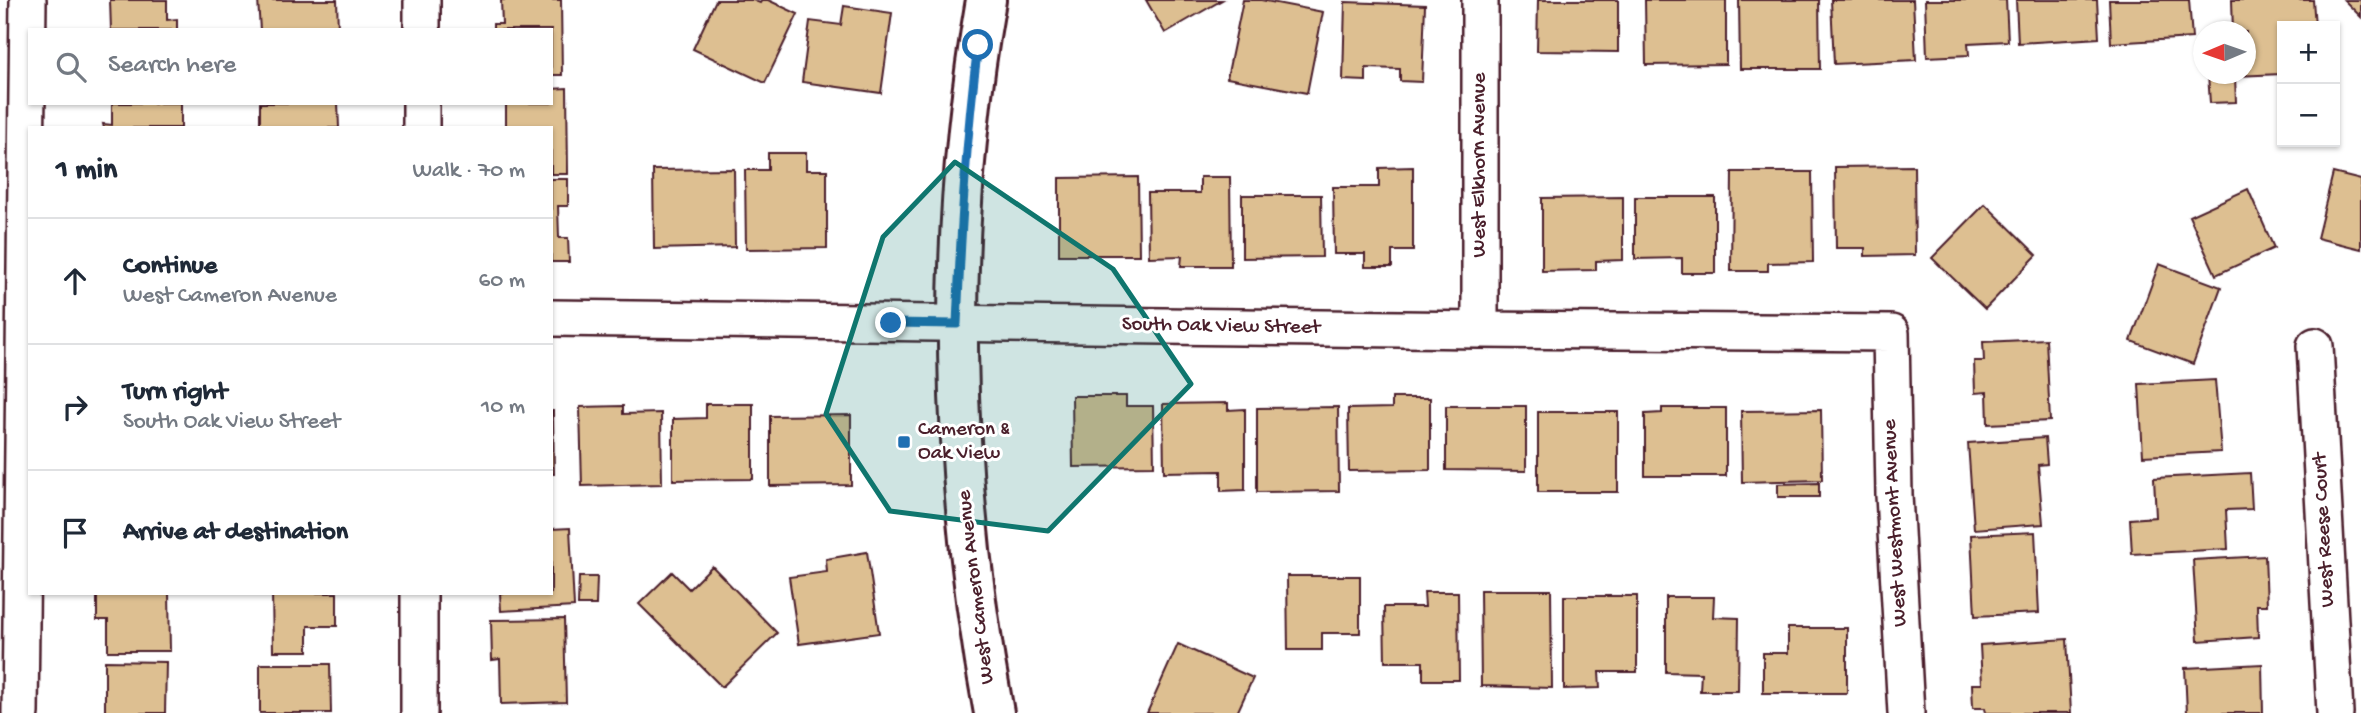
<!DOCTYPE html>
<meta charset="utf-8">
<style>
:root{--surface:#fff;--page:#f6f6f7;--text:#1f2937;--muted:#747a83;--line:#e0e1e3}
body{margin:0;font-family:"Gochi Hand",sans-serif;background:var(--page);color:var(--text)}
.controls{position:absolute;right:21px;top:21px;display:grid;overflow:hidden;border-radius:0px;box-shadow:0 2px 5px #0004}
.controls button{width:63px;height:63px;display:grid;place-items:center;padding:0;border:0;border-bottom:2px solid var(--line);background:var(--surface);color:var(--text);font:35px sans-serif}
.compass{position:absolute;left:2193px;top:21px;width:63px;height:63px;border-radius:50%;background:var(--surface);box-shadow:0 2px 5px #0004;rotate:268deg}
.stop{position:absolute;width:21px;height:21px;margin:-16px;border:5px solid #1f6fb2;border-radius:50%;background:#fff}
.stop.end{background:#1f6fb2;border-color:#fff;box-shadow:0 2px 7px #0008}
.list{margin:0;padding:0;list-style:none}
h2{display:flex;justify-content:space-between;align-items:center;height:91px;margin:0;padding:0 28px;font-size:30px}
h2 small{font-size:23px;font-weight:400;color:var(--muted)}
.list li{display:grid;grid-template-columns:46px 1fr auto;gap:21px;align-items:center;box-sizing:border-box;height:126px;padding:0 28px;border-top:2px solid var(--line)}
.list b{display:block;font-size:26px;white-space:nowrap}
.list p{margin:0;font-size:23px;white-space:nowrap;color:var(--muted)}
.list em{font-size:23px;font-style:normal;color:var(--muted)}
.icon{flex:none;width:38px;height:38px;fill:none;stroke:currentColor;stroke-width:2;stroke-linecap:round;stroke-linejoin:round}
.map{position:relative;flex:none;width:2361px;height:713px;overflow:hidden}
.search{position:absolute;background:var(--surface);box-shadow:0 2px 5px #0004;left:28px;top:28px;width:525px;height:77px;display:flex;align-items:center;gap:18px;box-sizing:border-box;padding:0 24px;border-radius:0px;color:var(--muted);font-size:26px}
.panel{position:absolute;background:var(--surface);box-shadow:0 2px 5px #0004;left:28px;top:126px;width:525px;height:469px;border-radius:0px}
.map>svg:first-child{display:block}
.building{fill:#ddbf91;stroke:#4a1f2b;stroke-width:2}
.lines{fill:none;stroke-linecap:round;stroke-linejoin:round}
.minor-casing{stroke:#4a1f2b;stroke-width:40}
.tertiary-casing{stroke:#4a1f2b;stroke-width:44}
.minor{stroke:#fff;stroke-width:35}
.tertiary{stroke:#fff;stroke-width:38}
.route{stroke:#1f6fb2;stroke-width:9}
.marked{fill:#0f766e;fill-opacity:0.2;stroke:#0f766e;stroke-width:5;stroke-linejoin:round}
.poi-dot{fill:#1f6fb2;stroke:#fff;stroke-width:2.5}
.labels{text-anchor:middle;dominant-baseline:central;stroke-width:6;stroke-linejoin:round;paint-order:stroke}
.street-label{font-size:21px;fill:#4a1f2b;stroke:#fff}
.poi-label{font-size:21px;fill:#4a1f2b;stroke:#fff;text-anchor:start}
</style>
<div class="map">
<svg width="2361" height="713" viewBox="0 0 2361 713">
<rect width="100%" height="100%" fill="#fff"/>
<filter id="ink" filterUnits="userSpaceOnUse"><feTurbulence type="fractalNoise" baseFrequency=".0143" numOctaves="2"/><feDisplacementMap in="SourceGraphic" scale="14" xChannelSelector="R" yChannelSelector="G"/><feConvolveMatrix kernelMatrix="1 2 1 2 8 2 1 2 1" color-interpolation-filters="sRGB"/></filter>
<g filter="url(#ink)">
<path class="building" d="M110,0H167V20L177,19V30H111Z
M258,0H337L338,30H260Z
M501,0H561L562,75H551V30H493V24H502Z
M716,0H753L760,3L762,0H768L798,14L765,83L693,49Z
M1146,0H1222L1165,33Z
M1243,0H1261L1323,12L1307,93L1227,78Z
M1538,0H1618V52L1537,51Z
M1645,0H1726V64L1646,65Z
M1739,0H1819L1820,69H1740Z
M1831,0H1913L1916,60L1834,64Z
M1925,0H2006L2008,41L1968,43L1969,55L1927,57Z
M2016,0H2097L2099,38L2018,43Z
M2109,0H2189L2192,38L2111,43Z
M2232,0H2313L2315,26H2282V74L2235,76L2236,102L2210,103L2208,74H2246V32H2233Z
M2344,0H2361V17Z
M1345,2L1425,5L1422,82L1400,81V69L1366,68V81L1343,80Z
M844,6L892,13L881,93L802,82L810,21L841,25Z
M567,88L568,174H551V128H506V103H551V89Z
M112,103H181V128H104L103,124L112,125Z
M260,103H338L339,128H260Z
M768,153H806V170H827V248L746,249L745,170H768Z
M1914,166L1915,255L1865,256V248H1836L1835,167Z
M1413,167V251H1392V267H1365V254H1334L1333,187H1379V168Z
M734,169L735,247L654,249L653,170Z
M1732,172H1812L1813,262L1768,263V271H1731Z
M2333,173L2361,180V249L2317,238Z
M1138,177L1139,255H1059V178Z
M1200,177H1230L1231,266H1181L1182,256L1149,257L1148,193H1200Z
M551,179H568V206H558L559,238H568L569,262H551Z
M2248,189L2274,248L2216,275L2189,216Z
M1242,195H1321L1322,257L1242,258Z
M1623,197V260L1596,261V270L1542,271V198Z
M1635,197H1715V273H1682V258L1635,259Z
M1985,204L2037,255L1985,309L1932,258Z
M2159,264L2221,287L2193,364L2131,341Z
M2046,339L2050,421L1988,424L1987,392L1975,393L1974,361H1984L1983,342Z
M2215,380L2221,452L2143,456L2139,384Z
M1072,396H1126V406H1153L1154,466L1073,467Z
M1392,398H1430V470L1349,471L1348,409L1392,408Z
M1228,403V410L1245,409V490L1221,491V471L1164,472L1163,404Z
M706,404H753V479L673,480V419L706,418Z
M623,406V414L661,413L662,484L582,486L580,407Z
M1446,406H1526V471L1446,470Z
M1338,407L1339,491L1257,492V408Z
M1662,408H1726V476H1645V414L1662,413Z
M1821,410L1822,480L1742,482L1741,411Z
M551,411H553L554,474H551Z
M1538,412H1618V492H1538Z
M851,415V485L770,486V416Z
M2045,438L2047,464L2038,465L2043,524L1974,529L1968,443Z
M2250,473L2252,509L2226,510L2228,549L2132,554L2130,519L2156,517L2154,478Z
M1819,483V497H1778V484Z
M570,528L574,607L501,611L500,593H551V529Z
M2035,532L2039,613L1975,616L1971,535Z
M867,552L879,633L799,644L789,577L827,572L826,559Z
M2265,556L2267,605H2257L2258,637L2198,641L2193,560Z
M712,566L777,633L722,687L639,604L672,572L689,589Z
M1287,576H1360V633H1322V650H1288Z
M579,577H597L596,605H578Z
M1480,590H1551L1552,688L1481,686Z
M1424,592H1458L1459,680H1423V662H1385L1384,607H1425Z
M97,593H169L170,651H108V620H97Z
M272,593H337V626H308V651H273Z
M1564,596H1637V672H1599L1600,688L1564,689Z
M1666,597H1714L1713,617L1739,618L1738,691H1700L1701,673L1666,672Z
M564,619L566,702L501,704L500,659L492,660L491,620Z
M1788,628H1847V693H1763V653H1788Z
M2067,639L2071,713H1986L1985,708H1973L1972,684H1982L1980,645Z
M1178,644L1253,678L1237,713H1147Z
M105,661L166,662L165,713H105Z
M260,664H330L331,713H260Z
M2262,664L2263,713H2187L2185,668Z"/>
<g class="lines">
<g class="minor-casing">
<path id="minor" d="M1480,0V330
M422,30V0
M421,128V103
M551,318L1480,330L1891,333L1894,495L1906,713
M2315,346L2335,713
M20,713L28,0
M419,713V593"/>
</g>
<g class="tertiary-casing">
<path id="tertiary" d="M986,0C945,235 950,478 994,713"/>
</g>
<use href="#minor" class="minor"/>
<use href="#tertiary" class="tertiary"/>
</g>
</g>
<g class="lines" filter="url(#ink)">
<path class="route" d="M891,323L957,324C961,230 966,138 978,45"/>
</g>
<path class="marked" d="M955,162L1113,269L1191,384L1048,531L890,511L826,414L883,237Z"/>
<rect class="poi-dot" x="897" y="435" width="14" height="14" rx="3.5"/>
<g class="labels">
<g class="street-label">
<text transform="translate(1480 165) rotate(-90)">West Elkhorn Avenue</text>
<text transform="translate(1221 327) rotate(1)">South Oak View Street</text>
<text transform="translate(1896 523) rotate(-93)">West Westmont Avenue</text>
<text transform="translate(2325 530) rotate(-93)">West Reese Court</text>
<text transform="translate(977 587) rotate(-97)">West Cameron Avenue</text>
</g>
<g class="poi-label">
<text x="918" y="430">Cameron &amp;<tspan x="918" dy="24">Oak View</tspan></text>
</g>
</g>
</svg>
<div class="controls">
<button>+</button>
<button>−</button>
</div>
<svg class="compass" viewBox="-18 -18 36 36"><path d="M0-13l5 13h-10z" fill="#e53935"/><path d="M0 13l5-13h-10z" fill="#747a83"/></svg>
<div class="stop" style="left:978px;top:45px"></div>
<div class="stop end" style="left:891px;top:323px"></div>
<div class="search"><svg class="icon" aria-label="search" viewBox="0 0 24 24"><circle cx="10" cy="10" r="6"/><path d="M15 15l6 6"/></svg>Search here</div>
<section class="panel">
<h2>1 min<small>Walk · 70 m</small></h2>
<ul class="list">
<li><svg class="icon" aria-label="ahead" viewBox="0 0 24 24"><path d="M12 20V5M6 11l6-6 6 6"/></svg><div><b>Continue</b><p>West Cameron Avenue</p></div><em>60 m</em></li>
<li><svg class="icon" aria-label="right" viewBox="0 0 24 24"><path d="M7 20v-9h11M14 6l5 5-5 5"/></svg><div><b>Turn right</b><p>South Oak View Street</p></div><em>10 m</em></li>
<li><svg class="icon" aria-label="arrive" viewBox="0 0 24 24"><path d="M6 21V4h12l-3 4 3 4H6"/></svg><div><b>Arrive at destination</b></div></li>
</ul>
</section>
</div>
